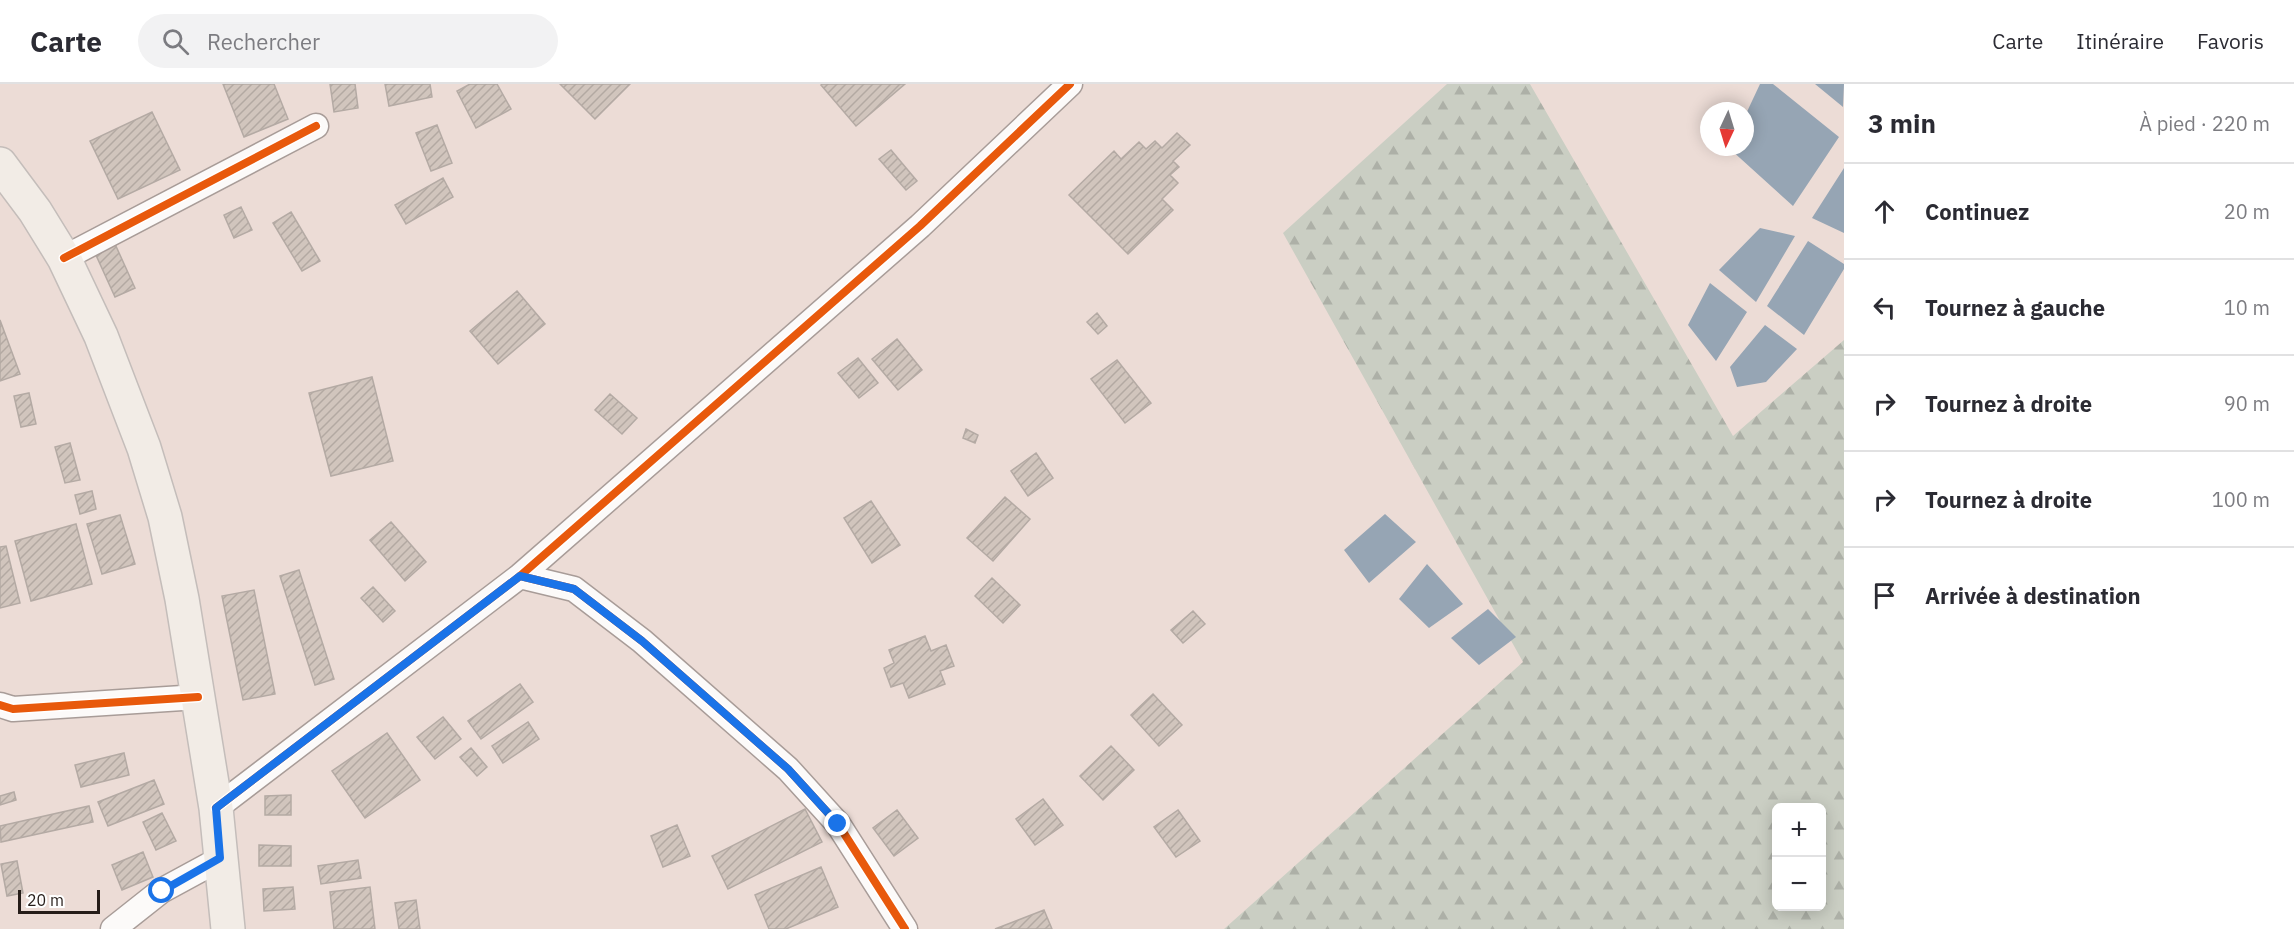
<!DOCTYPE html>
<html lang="fr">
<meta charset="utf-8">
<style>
:root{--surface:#fff;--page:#f2f2f3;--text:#2b2b33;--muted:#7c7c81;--line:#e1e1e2}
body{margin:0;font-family:"IBM Plex Sans",sans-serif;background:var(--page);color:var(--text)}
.controls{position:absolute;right:18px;bottom:18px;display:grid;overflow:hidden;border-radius:9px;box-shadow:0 3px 15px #0003}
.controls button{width:54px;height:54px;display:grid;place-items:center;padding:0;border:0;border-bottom:2px solid var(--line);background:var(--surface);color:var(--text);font:30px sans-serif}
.compass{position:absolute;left:1700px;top:18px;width:54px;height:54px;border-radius:50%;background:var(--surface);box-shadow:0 3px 15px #0003;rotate:184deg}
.scale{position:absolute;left:18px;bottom:15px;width:82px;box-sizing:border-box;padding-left:6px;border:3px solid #261d19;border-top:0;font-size:16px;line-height:21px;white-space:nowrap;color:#261d19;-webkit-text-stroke:4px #fff;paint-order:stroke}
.stop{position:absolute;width:18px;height:18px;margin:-14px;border:4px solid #1a73e8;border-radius:50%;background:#fff}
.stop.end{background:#1a73e8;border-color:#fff;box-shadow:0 2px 6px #0008}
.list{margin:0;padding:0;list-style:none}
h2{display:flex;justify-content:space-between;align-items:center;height:78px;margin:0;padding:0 24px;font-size:26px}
h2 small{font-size:20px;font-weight:400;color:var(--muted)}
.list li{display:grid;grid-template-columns:39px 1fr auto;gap:18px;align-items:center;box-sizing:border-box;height:96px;padding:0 24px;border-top:2px solid var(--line)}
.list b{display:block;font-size:22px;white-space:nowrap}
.list em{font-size:20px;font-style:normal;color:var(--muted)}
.icon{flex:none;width:33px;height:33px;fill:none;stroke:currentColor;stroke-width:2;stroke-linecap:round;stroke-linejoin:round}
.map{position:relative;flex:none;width:1844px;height:845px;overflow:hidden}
header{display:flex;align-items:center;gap:36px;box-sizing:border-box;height:84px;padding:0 30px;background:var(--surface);border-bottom:2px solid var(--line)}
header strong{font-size:28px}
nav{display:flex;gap:33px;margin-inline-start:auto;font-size:21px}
.search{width:420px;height:54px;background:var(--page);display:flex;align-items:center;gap:15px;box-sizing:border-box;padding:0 21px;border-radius:33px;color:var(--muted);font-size:22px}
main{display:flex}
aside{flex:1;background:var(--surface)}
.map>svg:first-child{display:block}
.forest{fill:url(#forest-firs);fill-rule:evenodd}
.water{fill:#96a5b4}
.building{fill:url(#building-hatch);stroke:#b4aaa4;stroke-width:1.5}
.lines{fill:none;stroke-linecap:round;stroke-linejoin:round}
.minor-casing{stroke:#a89c98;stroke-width:27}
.primary-casing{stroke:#c4bdba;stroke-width:36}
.minor{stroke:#fcfaf9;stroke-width:24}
.primary{stroke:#f2ece6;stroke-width:33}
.cycleway-casing{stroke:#fff;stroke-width:11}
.cycleway{stroke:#e8590c;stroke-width:8}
.route{stroke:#1a73e8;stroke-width:8}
</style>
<header>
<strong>Carte</strong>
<div class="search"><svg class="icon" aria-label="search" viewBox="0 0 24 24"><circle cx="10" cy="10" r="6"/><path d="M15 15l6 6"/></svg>Rechercher</div>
<nav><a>Carte</a><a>Itinéraire</a><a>Favoris</a></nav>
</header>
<main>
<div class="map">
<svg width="1844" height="845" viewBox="0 0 1844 845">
<defs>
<pattern id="forest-firs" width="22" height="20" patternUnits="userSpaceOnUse" patternTransform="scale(1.5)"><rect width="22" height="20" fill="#cacec3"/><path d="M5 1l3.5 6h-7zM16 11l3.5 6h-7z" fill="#adb0a7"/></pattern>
<pattern id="building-hatch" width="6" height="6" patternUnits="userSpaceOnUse" patternTransform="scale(1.5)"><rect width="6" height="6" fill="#d1c5bd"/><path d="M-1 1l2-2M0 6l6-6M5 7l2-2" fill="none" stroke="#b3a9a2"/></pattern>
</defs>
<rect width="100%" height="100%" fill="#ecdcd6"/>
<path class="forest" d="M1447,0H1530L1733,352L1844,256V845H1224L1523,578L1283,149ZM1776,724H1822V822H1776Z"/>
<path class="water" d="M1760,0H1773L1839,53L1793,122L1730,65L1731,63H1745V32Z
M1815,0H1844L1843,23Z
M1844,84V149L1812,134Z
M1760,144L1795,152L1756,218L1719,186Z
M1808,157L1844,180V185L1804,251L1767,222Z
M1710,199L1747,228L1716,277L1688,241Z
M1765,241L1797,265L1766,298L1737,303L1730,283Z
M1385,430L1416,458L1369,499L1344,466Z
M1427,480L1463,520L1429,544L1399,515Z
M1488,525L1516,553L1479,581L1451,554Z"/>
<path class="building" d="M223,0H274L288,35L244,53Z
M330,0H355L358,24L334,28Z
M385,0H430L432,13L389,22Z
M470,0H497L511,25L476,44L457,7Z
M560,0H630L595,35Z
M822,0H905L856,42L821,1Z
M152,28L180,86L118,115L90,57Z
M437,41L452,79L431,87L416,49Z
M1177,49L1190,61L1173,77L1179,83L1170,91L1178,99L1162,115L1173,126L1128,170L1069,111L1114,67L1121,75L1139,58L1146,65L1155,57L1162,64Z
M891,66L917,97L906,106L879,75Z
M443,94L453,113L406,140L395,121Z
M241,123L252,146L234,154L224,131Z
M291,128L320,177L302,187L273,139Z
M115,160L135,204L115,213L95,169Z
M517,207L545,240L498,280L470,247Z
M1097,229L1107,242L1098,250L1087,238Z
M0,236L20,290L0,297Z
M897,255L922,286L898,306L872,275Z
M858,274L878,299L859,314L838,289Z
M1117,276L1151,319L1125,339L1091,295Z
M372,293L393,377L331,392L309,309Z
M29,309L36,340L21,343L14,312Z
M610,310L637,334L622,350L595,326Z
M966,345L978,351L975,359L963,354Z
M70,359L80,396L65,399L55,363Z
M1036,369L1053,394L1028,412L1011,387Z
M92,407L96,425L80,430L75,411Z
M1005,413L1030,435L993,477L967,454Z
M871,417L900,461L872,479L844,434Z
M120,431L135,480L102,490L87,440Z
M391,438L426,478L405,497L370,456Z
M76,440L92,500L31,517L15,457Z
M6,462L20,519L0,524V463Z
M299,486L334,595L315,601L280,492Z
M992,494L1020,521L1003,539L975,512Z
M373,503L395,527L383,538L361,514Z
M254,506L275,610L243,616L222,512Z
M1193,527L1205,540L1183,559L1171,546Z
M925,552L931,567L946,561L954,582L940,587L945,600L909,614L903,599L891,603L884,584L894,579L889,566Z
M520,600L533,618L481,655L468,637Z
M1153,610L1182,641L1159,662L1131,631Z
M443,633L461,655L435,675L417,653Z
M528,638L539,655L503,679L492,662Z
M387,649L420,696L365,734L332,687Z
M1111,662L1134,686L1103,716L1080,692Z
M471,664L487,683L477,692L460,673Z
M124,669L129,691L81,703L75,681Z
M154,696L164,720L108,742L98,718Z
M14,708L16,716L0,721V712Z
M291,711V731H265V712Z
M1043,715L1063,741L1035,761L1016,735Z
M89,722L93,738L1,758L0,742Z
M805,725L822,758L728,805L712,772Z
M897,726L918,754L894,772L873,744Z
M1178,726L1200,757L1176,773L1154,743Z
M162,729L176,757L156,766L143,738Z
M677,741L690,772L663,783L651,752Z
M259,761L291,762V782H259Z
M143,768L153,793L122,806L112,781Z
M358,776L361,794L321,800L318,782Z
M17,777L23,809L7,812L1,780Z
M821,783L838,823L786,845H769L755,811Z
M293,803L295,825L264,827L263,805Z
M370,803L375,845H334L330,808Z
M416,816L420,845H399L395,819Z
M1044,826L1052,845H995Z"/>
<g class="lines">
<g class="minor-casing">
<path id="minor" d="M64,174L316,42
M520,492L574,505L642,557L788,685L838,740L905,845
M0,621L13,625L198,613
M216,724L520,492L920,142L1070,0
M113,845L161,807L220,775"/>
</g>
<g class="primary-casing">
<path id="primary" d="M0,80L35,127L64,174L101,252L144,364L165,433L182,515L216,724L228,845"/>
</g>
<use href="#minor" class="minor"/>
<use href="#primary" class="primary"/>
<g class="cycleway-casing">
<path id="cycleway" d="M64,174L316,42
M520,492L574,505L642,557L788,685L838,740L905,845
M0,621L13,625L198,613
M216,724L520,492L920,142L1070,0"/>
</g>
<use href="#cycleway" class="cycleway"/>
</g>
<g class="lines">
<path class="route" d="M162,807L220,774L216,724L520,492L574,505L642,557L788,685L838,740"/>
</g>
</svg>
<div class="controls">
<button>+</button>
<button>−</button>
</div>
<svg class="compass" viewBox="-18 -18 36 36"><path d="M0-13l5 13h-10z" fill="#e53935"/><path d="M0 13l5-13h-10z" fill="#7c7c81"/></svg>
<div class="scale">20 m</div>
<div class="stop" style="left:162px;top:807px"></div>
<div class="stop end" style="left:838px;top:740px"></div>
</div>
<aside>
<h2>3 min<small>À pied · 220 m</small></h2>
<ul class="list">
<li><svg class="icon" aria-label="ahead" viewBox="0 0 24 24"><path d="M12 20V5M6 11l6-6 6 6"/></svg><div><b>Continuez</b></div><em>20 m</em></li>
<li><svg class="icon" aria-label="left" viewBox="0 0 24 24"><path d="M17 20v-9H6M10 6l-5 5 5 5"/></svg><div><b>Tournez à gauche</b></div><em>10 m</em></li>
<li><svg class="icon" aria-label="right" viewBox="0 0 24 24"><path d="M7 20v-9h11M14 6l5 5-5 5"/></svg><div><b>Tournez à droite</b></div><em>90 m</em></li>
<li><svg class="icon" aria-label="right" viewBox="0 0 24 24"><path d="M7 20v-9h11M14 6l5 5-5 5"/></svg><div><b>Tournez à droite</b></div><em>100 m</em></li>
<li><svg class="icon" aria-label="arrive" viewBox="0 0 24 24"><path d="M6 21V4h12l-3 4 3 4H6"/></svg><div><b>Arrivée à destination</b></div></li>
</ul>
</aside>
</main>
